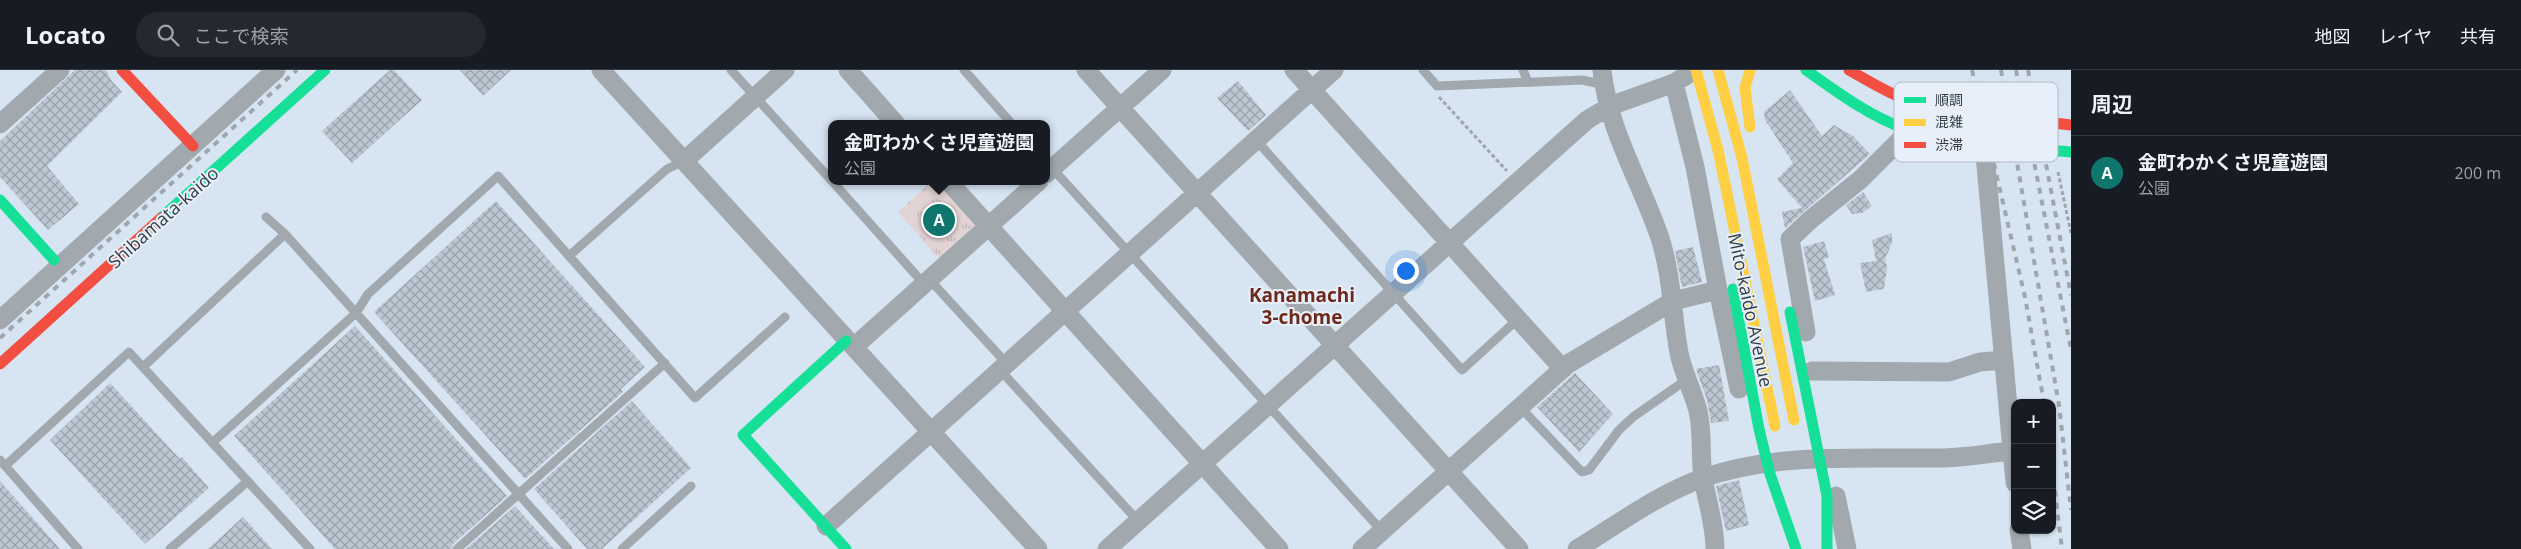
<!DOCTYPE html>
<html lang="ja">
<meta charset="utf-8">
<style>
:root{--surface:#171b24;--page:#242831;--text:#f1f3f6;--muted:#9ea1a6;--line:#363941;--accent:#0f766e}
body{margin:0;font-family:"Open Sans","Noto Sans JP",sans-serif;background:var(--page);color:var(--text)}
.controls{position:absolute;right:15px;bottom:15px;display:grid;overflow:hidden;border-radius:10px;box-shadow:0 1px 4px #0004}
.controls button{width:45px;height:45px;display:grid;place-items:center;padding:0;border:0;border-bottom:1px solid var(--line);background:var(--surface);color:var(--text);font:25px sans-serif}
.you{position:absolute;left:1405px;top:200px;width:18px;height:18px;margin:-12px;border:4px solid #fff;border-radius:50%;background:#1a73e8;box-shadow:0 0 0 8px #1a73e833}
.badge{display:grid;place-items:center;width:32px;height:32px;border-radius:50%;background:var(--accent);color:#fff;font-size:16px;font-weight:700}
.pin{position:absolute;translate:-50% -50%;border:2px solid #fff;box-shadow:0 1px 5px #0006}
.popup{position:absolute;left:828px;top:50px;width:222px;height:65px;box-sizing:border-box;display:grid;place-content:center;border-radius:10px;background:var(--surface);filter:drop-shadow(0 1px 4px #0005);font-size:16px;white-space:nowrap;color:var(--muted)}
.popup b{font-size:19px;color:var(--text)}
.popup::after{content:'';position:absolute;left:50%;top:100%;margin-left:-10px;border:10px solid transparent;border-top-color:var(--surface)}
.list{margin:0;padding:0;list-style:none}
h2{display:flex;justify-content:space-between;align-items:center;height:65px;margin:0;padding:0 20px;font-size:21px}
h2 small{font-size:16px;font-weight:400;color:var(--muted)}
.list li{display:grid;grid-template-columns:32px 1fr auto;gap:15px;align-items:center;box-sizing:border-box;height:75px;padding:0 20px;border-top:1px solid var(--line)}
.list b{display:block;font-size:19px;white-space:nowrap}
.list p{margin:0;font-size:16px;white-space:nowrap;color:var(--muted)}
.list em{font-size:16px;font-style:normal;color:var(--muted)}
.icon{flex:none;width:28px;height:28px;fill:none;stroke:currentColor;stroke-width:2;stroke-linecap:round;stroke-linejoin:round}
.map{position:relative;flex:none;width:2071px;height:479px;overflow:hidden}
header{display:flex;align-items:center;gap:30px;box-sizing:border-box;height:70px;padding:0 25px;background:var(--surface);border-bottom:1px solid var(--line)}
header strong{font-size:24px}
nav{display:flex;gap:28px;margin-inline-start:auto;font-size:18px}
.search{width:350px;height:45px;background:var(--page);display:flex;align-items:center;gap:12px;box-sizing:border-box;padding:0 18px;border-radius:28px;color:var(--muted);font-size:19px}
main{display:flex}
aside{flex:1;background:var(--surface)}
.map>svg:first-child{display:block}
.park{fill:url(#park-tufts)}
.building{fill:url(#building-cross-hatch)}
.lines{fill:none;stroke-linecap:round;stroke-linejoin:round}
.path{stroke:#9fa5ab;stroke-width:3;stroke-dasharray:4 2.5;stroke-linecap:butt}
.lane{stroke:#a1a9af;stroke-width:9}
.street{stroke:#a1a9af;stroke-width:19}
.fast{stroke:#16e098;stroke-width:11}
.slow{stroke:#ffcf43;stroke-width:11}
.jam{stroke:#f24e42;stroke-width:11}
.rail{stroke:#9ea6ae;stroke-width:4;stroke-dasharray:6 6;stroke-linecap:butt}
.fast-bridge{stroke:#16e098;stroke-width:11}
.labels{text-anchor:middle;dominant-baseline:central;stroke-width:4;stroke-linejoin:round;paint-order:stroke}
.street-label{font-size:18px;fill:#333d46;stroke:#e7f0fa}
.neighbourhood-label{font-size:19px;font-weight:bold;fill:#6d2a1a;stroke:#e7f0fa}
.key{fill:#e7f0fa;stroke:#b1bac4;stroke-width:1}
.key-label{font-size:14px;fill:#333d46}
</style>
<header>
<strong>Locato</strong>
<div class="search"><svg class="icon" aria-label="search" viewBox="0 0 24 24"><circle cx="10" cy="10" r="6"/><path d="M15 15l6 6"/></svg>ここで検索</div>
<nav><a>地図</a><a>レイヤ</a><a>共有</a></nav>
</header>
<main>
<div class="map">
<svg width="2071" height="479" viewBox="0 0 2071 479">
<defs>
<pattern id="park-tufts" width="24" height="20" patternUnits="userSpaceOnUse" patternTransform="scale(1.25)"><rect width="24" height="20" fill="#e2d3d4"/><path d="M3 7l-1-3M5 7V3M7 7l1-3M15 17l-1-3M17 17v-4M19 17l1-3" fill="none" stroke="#c2b6b7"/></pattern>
<pattern id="building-cross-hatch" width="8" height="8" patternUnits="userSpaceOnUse" patternTransform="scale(1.25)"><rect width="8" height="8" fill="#bdc7d2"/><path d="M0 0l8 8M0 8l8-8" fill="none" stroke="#9aa3ac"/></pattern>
</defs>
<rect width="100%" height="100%" fill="#d7e5f2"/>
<path class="park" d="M932,111H937L980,158L943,193L898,142Z"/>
<path class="building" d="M75,0H106L111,10L122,22L47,96L79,134L48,160L0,107V71Z
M390,0H394L422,30L352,93L322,61Z
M460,0H511L483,26Z
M1238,11L1266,45L1248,61L1217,28Z
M1790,20L1822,66L1834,55L1853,66L1870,84L1785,158L1782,142L1802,138L1777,109L1793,93L1765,50L1764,42Z
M1863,122L1872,136L1862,143L1852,144L1846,135Z
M496,131L645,297L621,319L623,322L525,409L374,242Z
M1892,163V173L1885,189L1887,198L1884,219L1866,222L1860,193L1876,191L1872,170Z
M1824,171L1829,187L1824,189L1835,225L1815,231L1803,177Z
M1693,177L1702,212L1682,217L1675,181Z
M355,256L507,426L453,474L451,479H335L234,366Z
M1719,295L1729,351L1711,353L1707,330L1696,299Z
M1575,303L1613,344L1579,382L1537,337Z
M110,313L180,389L182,387L209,418L145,474L50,370Z
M632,331L691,398L602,479H587L534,419Z
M1739,410L1749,455L1726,461L1716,416Z
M0,411L60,479H0Z
M515,436L554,479H466Z
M243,447L272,479H208Z"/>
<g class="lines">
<path class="path" d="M1439,27L1507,101
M2058,102L2071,163"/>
<path class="lane" d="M731,0L832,111
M964,0L1012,54
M1423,0L1437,16L1582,10L1605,15
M1523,0L1528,12
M1256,70L1462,300L1518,249
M1052,98L1382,461
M832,111L924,214
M266,147L285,164L568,479
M569,186L667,99L684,91
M929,209L1008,295
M143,297L285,164
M1001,301L1138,451
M1520,337L1582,402L1589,400L1619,360L1633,347L1686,310
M212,373L356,243L368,224L498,106L695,328L785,247
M0,390L78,479
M5,396L129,282L310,479
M170,479L248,411
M457,479L665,293
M622,479L691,416"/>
<path class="street" d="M601,0L1038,479
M848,0L896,54
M1086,0L1519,479
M1294,0L1563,299
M1602,0C1608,60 1641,112 1660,168C1672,206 1672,244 1679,283C1683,303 1693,321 1698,341C1703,363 1700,386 1703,408C1707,432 1715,454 1715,479
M1674,13L1695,97L1718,220L1739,319
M0,54L60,0
M1984,74L2015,413
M684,91L785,0
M1046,104L1162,0
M948,111L1279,479
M0,250L276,0
M1806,262L1790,169L1810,150L1861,109L1910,60
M855,276L1039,111
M1812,301L1949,302L1980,292L2004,290
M1836,426L1847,479
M826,456L1334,0
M2019,460L2022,479
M1107,479L1587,50L1610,36L1674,13L1687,5
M1362,479L1568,294L1673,231L1718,220
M1577,479C1617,455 1658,424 1703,408C1779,382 1860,389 1940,388C1964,388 1988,383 2012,381"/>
<path class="fast" d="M1806,0C1838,23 1871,47 1908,60C1960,79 2017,77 2071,82
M0,130L54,190
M161,148L325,0
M846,271L743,365L846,479"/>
<path class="slow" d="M1696,0L1718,80L1775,356
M1718,0L1742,88L1794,350
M1750,0L1745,18L1750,57"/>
<path class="jam" d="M122,0L193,76
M1849,0C1870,12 1891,25 1914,33C1961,48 2022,49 2071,55
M0,294L161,148"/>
<path class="rail" d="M1972,0L2025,227L2044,333
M2001,0L2059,335L2071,440
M2016,0L2071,280
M2028,0L2071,225
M0,268L297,0
M2052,397L2062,479"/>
<path class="fast-bridge" d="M1733,219L1759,359L1770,404L1796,479
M1790,242L1827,426V479"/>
</g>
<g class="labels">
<g class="street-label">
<text transform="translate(163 147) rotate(-42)">Shibamata-kaido</text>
<text transform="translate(1751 240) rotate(78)">Mito-kaido Avenue</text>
</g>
<g class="neighbourhood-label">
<text x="1302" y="225">Kanamachi<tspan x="1302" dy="22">3-chome</tspan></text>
</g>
</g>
<rect x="1894" y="12" width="164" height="80" rx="8" class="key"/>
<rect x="1904" y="27" width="22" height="6" fill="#16e098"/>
<rect x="1904" y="49" width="22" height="7" fill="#ffcf43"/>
<rect x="1904" y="72" width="22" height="6" fill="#f24e42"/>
<g class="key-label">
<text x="1935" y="35">順調</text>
<text x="1935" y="57">混雑</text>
<text x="1935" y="80">渋滞</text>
</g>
</svg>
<div class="controls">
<button>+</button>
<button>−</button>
<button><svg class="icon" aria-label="layers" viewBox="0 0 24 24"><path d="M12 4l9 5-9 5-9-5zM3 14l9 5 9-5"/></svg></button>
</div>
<div class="you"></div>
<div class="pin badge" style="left:939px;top:150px">A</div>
<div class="popup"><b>金町わかくさ児童遊園</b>公園</div>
</div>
<aside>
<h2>周辺<small></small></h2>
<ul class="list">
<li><span class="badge">A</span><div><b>金町わかくさ児童遊園</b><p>公園</p></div><em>200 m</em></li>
</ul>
</aside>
</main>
